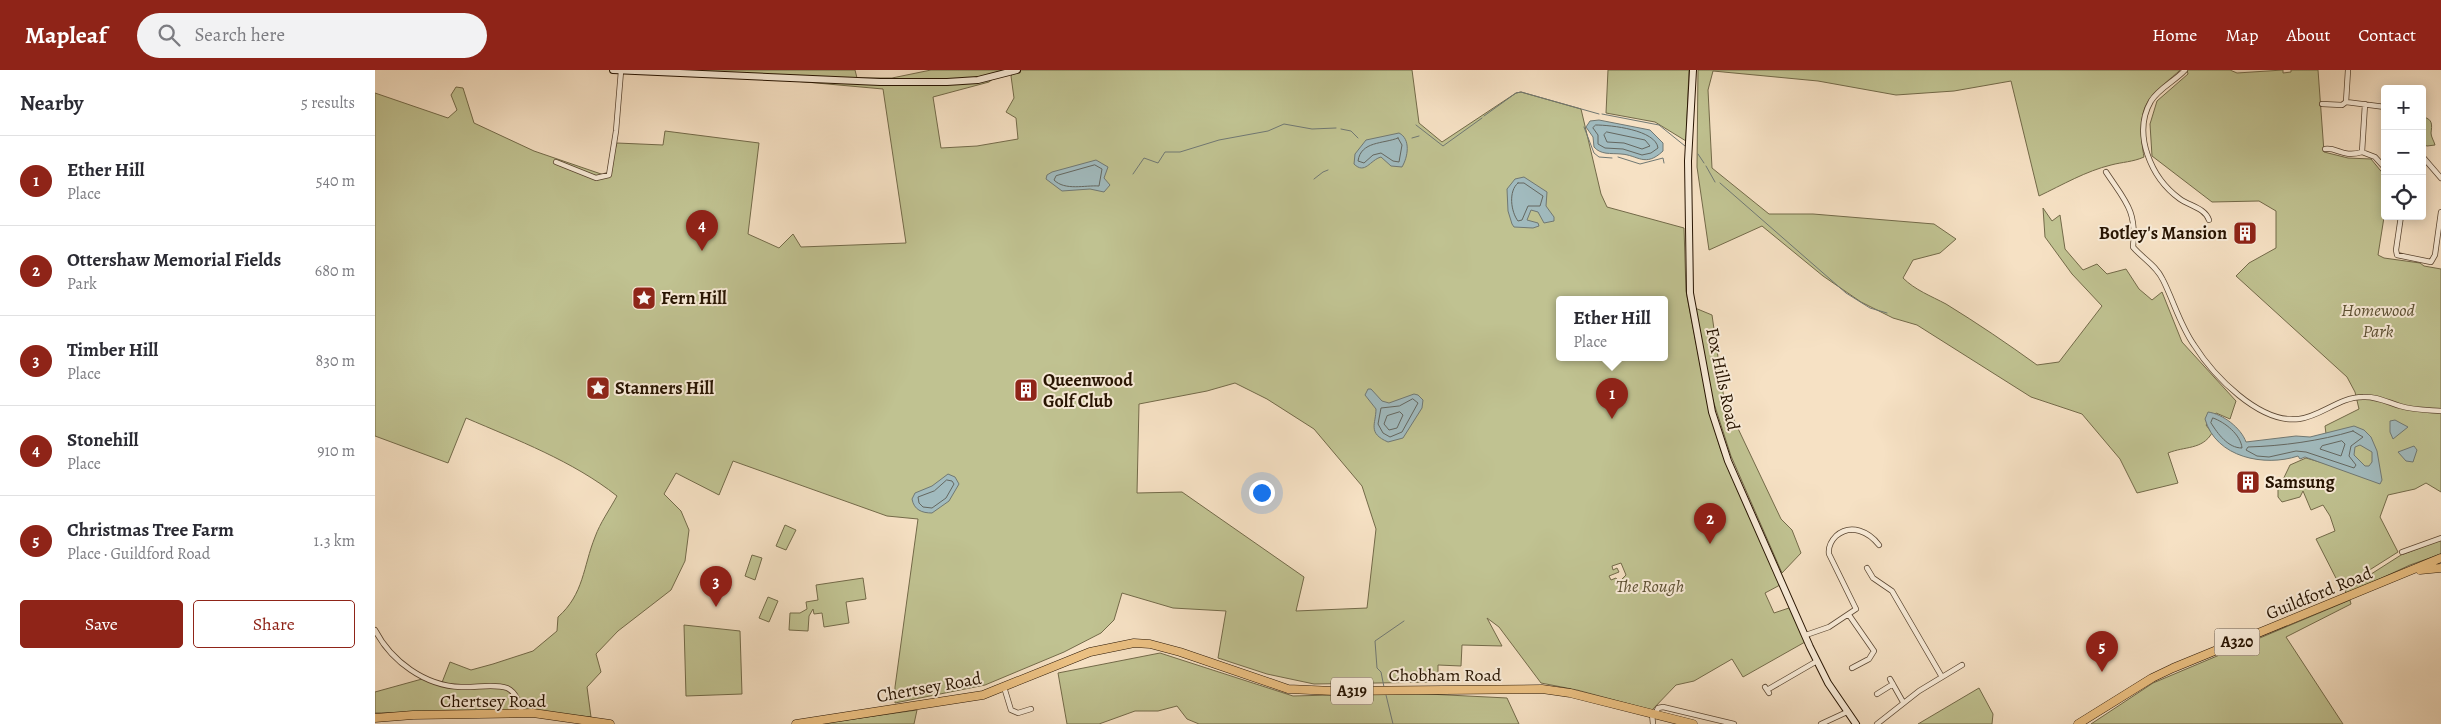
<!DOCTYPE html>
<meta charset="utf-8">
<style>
:root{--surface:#fff;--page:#f2f2f3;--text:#2b2b33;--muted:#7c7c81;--line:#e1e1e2;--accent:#8f2418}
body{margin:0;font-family:Alegreya,serif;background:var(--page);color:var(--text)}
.controls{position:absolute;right:15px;top:15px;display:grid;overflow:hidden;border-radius:5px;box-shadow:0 2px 12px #0003}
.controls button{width:45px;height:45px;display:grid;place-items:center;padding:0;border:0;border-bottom:1px solid var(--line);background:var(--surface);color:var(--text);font:25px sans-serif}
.you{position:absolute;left:886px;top:422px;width:18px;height:18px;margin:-12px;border:4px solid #fff;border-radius:50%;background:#1a73e8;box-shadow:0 0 0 8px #1a73e833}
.badge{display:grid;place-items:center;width:32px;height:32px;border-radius:50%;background:var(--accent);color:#fff;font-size:16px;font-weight:700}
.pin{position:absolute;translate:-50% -41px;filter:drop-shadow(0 1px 2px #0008)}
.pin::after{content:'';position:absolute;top:26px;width:18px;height:15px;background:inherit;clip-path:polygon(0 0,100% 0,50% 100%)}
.popup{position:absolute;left:1181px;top:226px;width:112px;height:65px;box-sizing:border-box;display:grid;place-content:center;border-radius:5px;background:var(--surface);filter:drop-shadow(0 1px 4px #0005);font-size:16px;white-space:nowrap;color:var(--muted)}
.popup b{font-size:19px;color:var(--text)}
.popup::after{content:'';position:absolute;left:50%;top:100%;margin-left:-10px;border:10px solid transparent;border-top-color:var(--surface)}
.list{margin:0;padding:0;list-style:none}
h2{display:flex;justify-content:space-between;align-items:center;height:65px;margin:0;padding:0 20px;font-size:21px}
h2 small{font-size:16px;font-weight:400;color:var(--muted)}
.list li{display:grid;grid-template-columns:32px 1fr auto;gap:15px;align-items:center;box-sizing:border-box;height:90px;padding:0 20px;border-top:1px solid var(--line)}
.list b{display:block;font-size:19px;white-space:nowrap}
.list p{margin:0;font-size:16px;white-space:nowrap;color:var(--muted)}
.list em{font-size:16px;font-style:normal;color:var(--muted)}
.actions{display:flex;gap:10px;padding:15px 20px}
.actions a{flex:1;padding:11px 0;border:1px solid var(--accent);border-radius:5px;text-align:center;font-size:18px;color:var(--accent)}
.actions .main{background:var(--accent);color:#fff}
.icon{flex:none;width:28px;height:28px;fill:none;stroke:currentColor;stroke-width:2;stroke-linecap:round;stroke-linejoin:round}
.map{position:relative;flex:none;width:2066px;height:654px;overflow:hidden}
header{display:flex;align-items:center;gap:30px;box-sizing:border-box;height:70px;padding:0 25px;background:var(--accent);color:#fff}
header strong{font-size:24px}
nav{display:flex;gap:28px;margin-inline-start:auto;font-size:18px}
.search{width:350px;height:45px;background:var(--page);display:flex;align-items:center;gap:12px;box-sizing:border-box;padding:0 18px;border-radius:28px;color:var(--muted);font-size:19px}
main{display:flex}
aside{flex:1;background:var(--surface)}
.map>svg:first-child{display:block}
.green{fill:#c0c291;stroke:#736a49;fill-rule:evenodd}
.water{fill:#a1bbbf;stroke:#707873;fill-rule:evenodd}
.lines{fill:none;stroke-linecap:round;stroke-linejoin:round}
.shore{stroke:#646760;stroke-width:1}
.stream{stroke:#707873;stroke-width:1}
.street-casing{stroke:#5a4632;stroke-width:6}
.secondary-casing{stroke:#261301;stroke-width:8}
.primary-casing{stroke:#261301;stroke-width:9}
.street{stroke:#f9ecd9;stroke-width:4.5}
.secondary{stroke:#f9ecd9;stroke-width:6}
.primary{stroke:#ebc082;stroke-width:8}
.labels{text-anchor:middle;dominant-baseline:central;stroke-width:4;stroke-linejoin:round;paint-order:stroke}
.shield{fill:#f9ecd9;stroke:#655442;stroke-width:1}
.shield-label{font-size:16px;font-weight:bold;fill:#261301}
.poi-label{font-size:18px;font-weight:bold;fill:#261301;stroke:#f9ecd9;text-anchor:start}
.park-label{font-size:18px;font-style:italic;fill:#5c5033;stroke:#f9ecd9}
.street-label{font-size:18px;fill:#261301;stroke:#f9ecd9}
</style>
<header>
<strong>Mapleaf</strong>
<div class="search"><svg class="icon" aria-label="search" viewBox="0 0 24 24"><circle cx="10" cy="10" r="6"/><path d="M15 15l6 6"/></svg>Search here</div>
<nav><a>Home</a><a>Map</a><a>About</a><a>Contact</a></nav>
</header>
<main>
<aside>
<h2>Nearby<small>5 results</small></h2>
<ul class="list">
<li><span class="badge">1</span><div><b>Ether Hill</b><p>Place</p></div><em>540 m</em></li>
<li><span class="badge">2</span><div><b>Ottershaw Memorial Fields</b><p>Park</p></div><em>680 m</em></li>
<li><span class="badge">3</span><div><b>Timber Hill</b><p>Place</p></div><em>830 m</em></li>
<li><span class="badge">4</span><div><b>Stonehill</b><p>Place</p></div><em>910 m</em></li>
<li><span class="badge">5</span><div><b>Christmas Tree Farm</b><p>Place · Guildford Road</p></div><em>1.3 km</em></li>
</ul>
<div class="actions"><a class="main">Save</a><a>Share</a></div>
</aside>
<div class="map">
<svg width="2066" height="654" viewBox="0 0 2066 654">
<rect width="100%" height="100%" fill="#f6e1c4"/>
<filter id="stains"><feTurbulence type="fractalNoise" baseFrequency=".004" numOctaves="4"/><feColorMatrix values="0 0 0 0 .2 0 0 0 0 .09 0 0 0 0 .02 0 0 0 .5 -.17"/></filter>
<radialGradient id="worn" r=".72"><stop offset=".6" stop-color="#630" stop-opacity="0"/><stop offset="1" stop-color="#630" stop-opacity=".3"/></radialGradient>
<path class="green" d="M297,0H480L482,8H517L556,0H629L614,12L558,27L566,78L602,76L643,69L641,48L631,42L639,28L636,6L641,0H1037L1044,53L1067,72L1141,23L1146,22L1206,39L1226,124L1232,137L1309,158L1311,221L1334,340L1346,381L1405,515L1390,523L1399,543L1417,537L1430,572L1368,607L1357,589L1319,611L1301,615L1277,640L1202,620L1166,613L1124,557L1112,548L1127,576L1087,575L1086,596L1063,595V612L939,614L892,604L843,588L851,541L798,538L747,523L739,550L726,563L689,582L610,615L520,633V617L543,449L512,446L358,391L344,425L301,403L289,424L306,441L314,460L310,491L296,520L243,561L221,584L226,602L212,617L216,647L150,641L0,643V622L47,609L66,615L75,592L96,600L118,594L158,581L182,561L183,547C209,524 208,497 220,467C225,453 235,439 242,426C198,391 142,370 91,348L73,393L0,366V23L73,48L82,40L76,25L81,17L88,18L99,53L159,81L232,106L242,73L288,75L290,61L384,73L373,164L404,178L418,164L426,177L531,173L508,19ZM1184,230H1290V288H1184ZM860,313L892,329L939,359L987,416L1001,459L992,538L921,541L929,507L807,422L762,423L764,334L832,321ZM1246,493L1251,505L1244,512L1241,508L1236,510L1234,506L1244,502L1242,498L1238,500L1237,496Z
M1233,0H1314L1311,71L1280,52L1231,43Z
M1323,0H1805C1796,9 1781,19 1774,30C1763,46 1766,69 1769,87C1758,92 1747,92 1736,95C1711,101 1687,115 1664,126L1636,11L1579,21L1521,25L1443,11L1338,1L1333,20L1337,98L1394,144H1438L1559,154L1581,169L1565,183L1538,190L1528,208C1540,220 1556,226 1571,234C1602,253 1633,274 1662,295L1684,292L1727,236L1697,204L1670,167L1668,138L1677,151L1685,145L1690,179L1708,200L1722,194L1732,204L1751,199L1764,219L1777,230L1787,222L1807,272L1861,331L1855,349L1841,343L1831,355L1837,363C1827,380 1810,376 1793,383L1803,413L1762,423L1745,389L1707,344L1656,327L1542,255L1518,248L1486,232L1448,206L1387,156L1334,180L1322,97Z
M1812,0H1855L1862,3L1908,0V3L1916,2V0H1943L1949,82L1973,88L1996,89L2010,106V141L2003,185L2009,188L2045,193L2049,196L2066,199V422L2051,413L2040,419L2013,425L2005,447L2023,482L1966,518L1941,469L1960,461L1955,446L1948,435L1936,440L1928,421L1925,427L1907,432L1903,427V420L1915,395L1931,388L1955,395L1950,356L1984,339L1980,322L1972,307L1861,206L1874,193L1901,178V141L1884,131L1837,132L1777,86L1775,54L1782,31L1813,4Z
M2048,47C2058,49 2057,55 2056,63C2056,67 2059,71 2060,75L2052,76L2047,74Z
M1320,238L1337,245L1349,329L1406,449L1417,460L1426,483L1407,503L1356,386L1336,324Z
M410,455L421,460L411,480L401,476Z
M2066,470V484L2035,495L1970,525L1971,520L2026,485Z
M377,485L387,488L380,510L370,506Z
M488,508L491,529L471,532L474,553L449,557L447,543L439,544L438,539L434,546L433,561L414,560L415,543H425L432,539L431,532L443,530L441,515Z
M393,527L403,531L394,552L384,548Z
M1975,530L1976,534L1911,567L1968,654H1716L1778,613Z
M309,555L365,561L367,624L311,626Z
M785,583L918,626L1033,623L1132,628L1144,654H824L812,649L802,636L783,641H760L724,654H692L683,603Z
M1604,618L1618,644L1617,654H1543Z
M542,640L539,654H443Z"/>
<path class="water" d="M1224,50L1275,60L1288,73V81C1270,98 1263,85 1246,84C1235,83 1226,85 1219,77L1218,67L1211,57L1215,51Z
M1024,63C1036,69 1033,87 1027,97L1016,96L1006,87C995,90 990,105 979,94L980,84L991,70Z
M721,90L733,97L729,108L735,115L729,122L715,119L687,121L671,109L672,105L677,102Z
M1149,107L1172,122L1171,136L1179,147V151L1169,153L1163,142L1156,140L1152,150L1163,153L1164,156L1158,158L1139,157L1137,154L1133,141L1132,119L1140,109Z
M993,319H996L1007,331L1014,333L1039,324L1043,325L1048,330L1047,338L1028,368L1013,372C992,363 1001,354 1001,339L990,325Z
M1833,342C1848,344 1866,358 1871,372L1921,366L1935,367L1979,356L1989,360L1996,367L2002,381L2007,410L2005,414L1930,387L1925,389L1923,386C1890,397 1841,388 1830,349ZM1985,375L1997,382V392L1994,396H1990L1979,385L1980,377Z
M2020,350L2033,357L2018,369L2015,362V351Z
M2039,376L2042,380L2038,392L2031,391L2023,382Z
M573,404L580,407L584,414L574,431L557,443C547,443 539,440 537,429L540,423L557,416Z"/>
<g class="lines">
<path class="shore" d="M1221,55C1236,55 1281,60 1283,78L1276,83L1267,85L1248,79L1230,78L1223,74V65L1218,58Z
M1232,62L1270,70L1275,76L1267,79L1249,73L1232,72L1229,65Z
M1023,68L1027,75L1024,92L1018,91L1006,83L998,85L989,93L983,91C986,71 1008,74 1023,68Z
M720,95L727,99L724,116C710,115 690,121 679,110L681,106Z
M1143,113H1149L1168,126L1165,136H1153L1147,150L1143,151C1136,142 1133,121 1143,113Z
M1038,329L1043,333L1027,362L1015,367L1008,363L1003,354L1006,338L1024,336Z
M1025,342L1028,345L1022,358L1014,360L1009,354L1012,346Z
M1838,348C1850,352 1866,365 1867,378C1853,378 1843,364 1836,353Z
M1978,361L1988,367L1976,376L1974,386L1981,395L1979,398L1931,382L1921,381L1894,387L1882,386L1871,380L1873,377C1907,376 1945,371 1978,361Z
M1967,371L1970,374L1966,386L1945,379L1947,376Z
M572,410L577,411L579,414L571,428L557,438L548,437L544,433L543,427L559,421Z"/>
<path class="stream" d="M1227,44L1284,55L1310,76
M1109,46L1141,23L1146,22L1224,44
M1041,55L1068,76L1107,48
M1209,57L1219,83L1224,87L1237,88
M966,59L976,61L983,68
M1037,68L1044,66
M1323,84L1329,93
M1243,87L1265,94L1288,88L1289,93
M1331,96L1340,112
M758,104L769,88L783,93L790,82H805L844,70L893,61L909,54L937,59L961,58
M939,109L948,102L953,100
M1345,113L1471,223L1495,238L1512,243
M1009,617L1006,602L1002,598L1000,571L1029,551
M1011,625L1018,654"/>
<g class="street-casing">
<path id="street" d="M1810,0C1800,11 1784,18 1776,31C1757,64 1776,108 1805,129C1815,136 1830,138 1834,150
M1973,0L1971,32L2010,37
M1947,34L1967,35L1971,32
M1990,34L1987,82L2000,87L2010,98
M1950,79C1962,77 1968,88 1987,82
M2047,86L2066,108
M181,92L221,108L234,105L241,61L246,1
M1731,102C1750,131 1762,140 1758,177C1767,188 1781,195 1788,210C1799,232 1805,255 1819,275C1838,305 1884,354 1924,349C1947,346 1964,327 1988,327C2001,326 2012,332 2025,336C2038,340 2052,340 2066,341
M2026,146L2021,180L2022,185L2056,192L2060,185L2066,142
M2027,482L2066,468
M1492,498L1498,508L1517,521L1567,607
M1474,545L1499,581L1494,589L1477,598
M0,560C16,591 50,616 86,617C101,618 118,613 132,618C141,622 146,635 147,644
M1431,565L1454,557L1481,539L1454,484C1453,476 1456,471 1461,466C1476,453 1494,462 1504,475
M1515,609L1528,632
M629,617L636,640L643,643L656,639
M1390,617L1394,623
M1392,620L1442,591
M1502,624L1518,614
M1277,644L1278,654
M1280,645L1283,638L1288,637L1359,654
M1446,654L1472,642
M1502,654L1544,621L1587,595"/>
</g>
<g class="secondary-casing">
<path id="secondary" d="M238,0L505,12H572L603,10L642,0
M1318,0L1313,91L1315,223L1337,342L1353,391L1435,577L1453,613L1481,654"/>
</g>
<g class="primary-casing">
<path id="primary" d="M2045,500L2066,498
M0,648L38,645L158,643L235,654
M421,654L608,625L715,582L759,573L775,574L805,582L913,619L959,621L1167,619L1195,623L1318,654
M1703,654L1777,608L1798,598L2066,488"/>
</g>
<use href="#street" class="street"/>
<use href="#secondary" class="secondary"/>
<use href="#primary" class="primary"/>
</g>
<defs>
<g id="building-square" transform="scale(1.25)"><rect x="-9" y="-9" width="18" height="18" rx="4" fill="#8f2418" stroke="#f9ecd9"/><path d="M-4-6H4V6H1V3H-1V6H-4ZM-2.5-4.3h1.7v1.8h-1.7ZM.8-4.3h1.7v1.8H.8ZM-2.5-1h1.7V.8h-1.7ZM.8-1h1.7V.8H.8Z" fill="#fff"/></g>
<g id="sight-square" transform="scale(1.25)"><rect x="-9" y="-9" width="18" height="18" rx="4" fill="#8f2418" stroke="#f9ecd9"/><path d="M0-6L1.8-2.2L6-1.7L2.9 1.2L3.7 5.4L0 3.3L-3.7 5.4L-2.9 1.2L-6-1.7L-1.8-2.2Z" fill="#fff"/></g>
</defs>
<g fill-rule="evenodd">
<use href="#building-square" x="1870" y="163"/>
<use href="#sight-square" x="269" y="228"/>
<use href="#sight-square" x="223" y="318"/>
<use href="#building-square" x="651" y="320"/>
<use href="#building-square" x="1873" y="412"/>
</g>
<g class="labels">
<g class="shield">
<rect x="1839.5" y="558.5" width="45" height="27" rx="4"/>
<rect x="956" y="607.5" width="42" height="27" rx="4"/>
</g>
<g class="shield-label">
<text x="1862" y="572">A320</text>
<text x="977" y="621">A319</text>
</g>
<g class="poi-label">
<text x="1852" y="163" text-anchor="end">Botley's Mansion</text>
<text x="286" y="228">Fern Hill</text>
<text x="668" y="310">Queenwood<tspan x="668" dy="21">Golf Club</tspan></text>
<text x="240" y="318">Stanners Hill</text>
<text x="1890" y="412">Samsung</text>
</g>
<g class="park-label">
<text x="2003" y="240">Homewood<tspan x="2003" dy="21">Park</tspan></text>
<text x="1275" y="516">The Rough</text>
</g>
<g class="street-label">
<text transform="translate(1348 309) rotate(78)">Fox Hills Road</text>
<text transform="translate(1944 523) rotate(-22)">Guildford Road</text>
<text x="1070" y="605">Chobham Road</text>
<text transform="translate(554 617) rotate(-10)">Chertsey Road</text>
<text x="118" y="631">Chertsey Road</text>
</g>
</g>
<rect width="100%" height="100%" filter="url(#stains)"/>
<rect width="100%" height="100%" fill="url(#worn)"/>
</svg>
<div class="controls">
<button>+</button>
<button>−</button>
<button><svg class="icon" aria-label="locate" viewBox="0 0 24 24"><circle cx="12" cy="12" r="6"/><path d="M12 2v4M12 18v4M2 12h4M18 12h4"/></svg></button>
</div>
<div class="you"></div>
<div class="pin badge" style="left:1237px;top:349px">1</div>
<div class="popup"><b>Ether Hill</b>Place</div>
<div class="pin badge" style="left:1335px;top:474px">2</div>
<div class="pin badge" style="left:341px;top:537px">3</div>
<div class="pin badge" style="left:327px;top:181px">4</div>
<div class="pin badge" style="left:1727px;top:602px">5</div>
</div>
</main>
